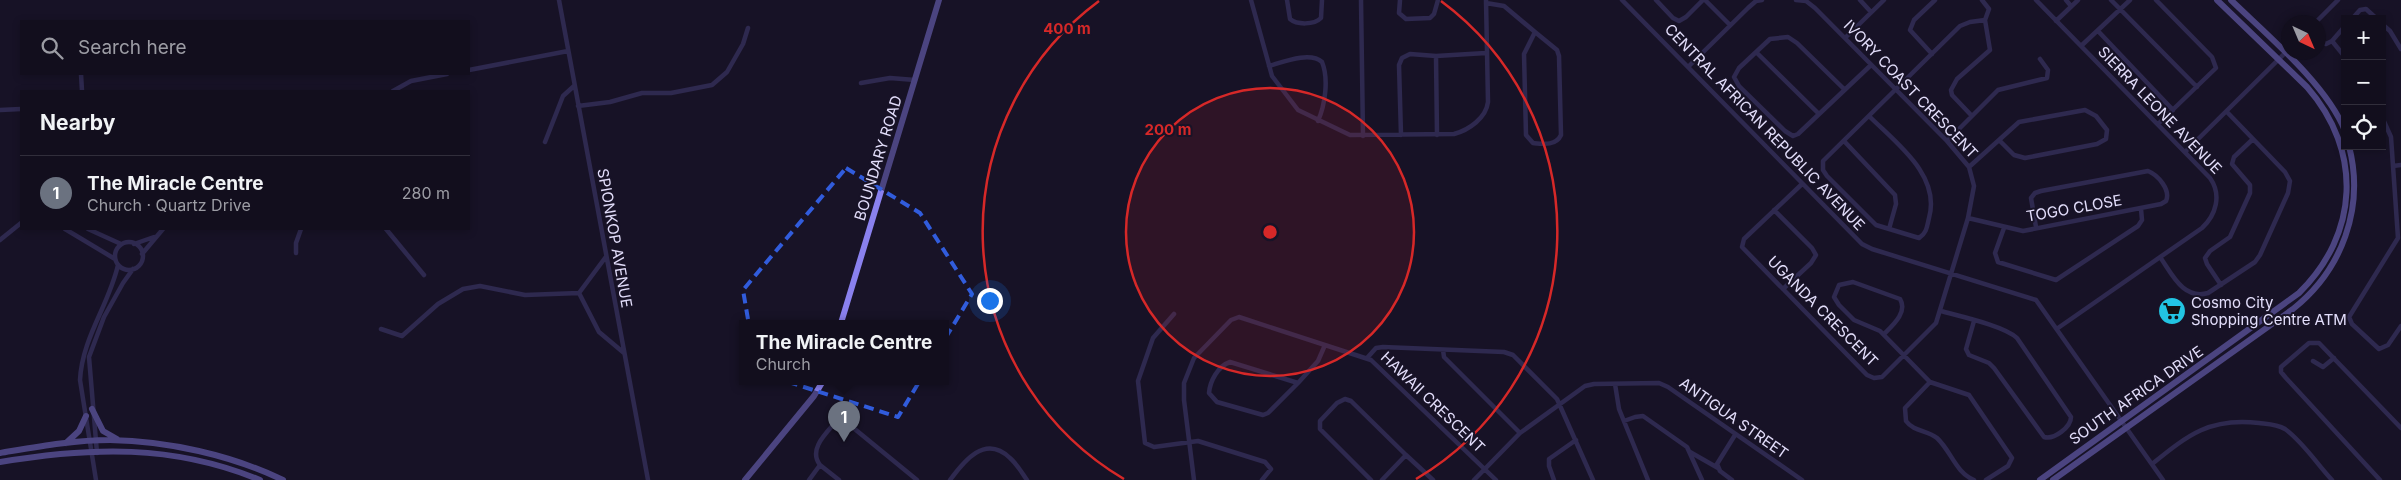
<!DOCTYPE html>
<meta charset="utf-8">
<style>
:root{--surface:#120e1d;--page:#1f1c2a;--text:#f1f3f6;--muted:#9c9ca4;--line:#312e3b;--accent:#d93025}
body{margin:0;font-family:Inter,sans-serif;background:var(--page);color:var(--text)}
.controls{position:absolute;right:15px;top:15px;display:grid;overflow:hidden;border-radius:0px;box-shadow:0 2px 8px #0003}
.controls button{width:45px;height:45px;display:grid;place-items:center;padding:0;border:0;border-bottom:1px solid var(--line);background:var(--surface);color:var(--text);font:25px sans-serif}
.compass{position:absolute;left:2281px;top:15px;width:45px;height:45px;border-radius:50%;background:var(--surface);box-shadow:0 2px 8px #0003;rotate:136deg}
.you{position:absolute;left:989px;top:300px;width:18px;height:18px;margin:-12px;border:4px solid #fff;border-radius:50%;background:#1a73e8;box-shadow:0 0 0 8px #1a73e833}
.badge{display:grid;place-items:center;width:32px;height:32px;border-radius:50%;background:var(--accent);color:#fff;font-size:16px;font-weight:700}
.pin{position:absolute;translate:-50% -41px;filter:drop-shadow(0 1px 2px #0008)}
.pin::after{content:'';position:absolute;top:26px;width:18px;height:15px;background:inherit;clip-path:polygon(0 0,100% 0,50% 100%)}
.popup{position:absolute;left:739px;top:320px;width:210px;height:65px;box-sizing:border-box;display:grid;place-content:center;border-radius:0px;background:var(--surface);filter:drop-shadow(0 1px 4px #0005);font-size:16px;white-space:nowrap;color:var(--muted)}
.popup b{font-size:19px;color:var(--text)}
.popup::after{content:'';position:absolute;left:50%;top:100%;margin-left:-10px;border:10px solid transparent;border-top-color:var(--surface)}
.list{margin:0;padding:0;list-style:none}
h2{display:flex;justify-content:space-between;align-items:center;height:65px;margin:0;padding:0 20px;font-size:21px}
h2 small{font-size:16px;font-weight:400;color:var(--muted)}
.list li{display:grid;grid-template-columns:32px 1fr auto;gap:15px;align-items:center;box-sizing:border-box;height:75px;padding:0 20px;border-top:1px solid var(--line)}
.list b{display:block;font-size:19px;white-space:nowrap}
.list p{margin:0;font-size:16px;white-space:nowrap;color:var(--muted)}
.list em{font-size:16px;font-style:normal;color:var(--muted)}
.icon{flex:none;width:28px;height:28px;fill:none;stroke:currentColor;stroke-width:2;stroke-linecap:round;stroke-linejoin:round}
.map{position:relative;flex:none;width:2401px;height:480px;overflow:hidden}
.search{position:absolute;background:var(--surface);box-shadow:0 2px 8px #0003;left:20px;top:20px;width:450px;height:55px;display:flex;align-items:center;gap:12px;box-sizing:border-box;padding:0 18px;border-radius:0px;color:var(--muted);font-size:19px}
.panel{position:absolute;background:var(--surface);box-shadow:0 2px 8px #0003;left:20px;top:90px;width:450px;height:140px;border-radius:0px}
.map>svg:first-child{display:block}
.lines{fill:none;stroke-linecap:round;stroke-linejoin:round}
.street{stroke:#4a4580;stroke-width:4.5}
.secondary{stroke:#8a81ee;stroke-width:6}
.marked{fill:none;stroke:#315cdc;stroke-width:4;stroke-dasharray:10 6;stroke-linejoin:round}
.ring{fill:none;stroke:#d62828;stroke-width:2.5}
.labels{text-anchor:middle;dominant-baseline:central;stroke-width:4;stroke-linejoin:round;paint-order:stroke}
.street-label{font-size:15px;fill:#e3defb;stroke:#181327}
.poi-label{font-size:15px;fill:#e3defb;stroke:#181327;text-anchor:start}
.centre{fill:#d62828;stroke:#181327;stroke-width:2.5}
.ring-label{font-size:15px;text-anchor:middle;font-weight:bold;fill:#d62828;stroke:#181327;stroke-width:4;stroke-linejoin:round;paint-order:stroke}
</style>
<div class="map">
<svg width="2401" height="480" viewBox="0 0 2401 480">
<rect width="100%" height="100%" fill="#181327"/>
<g class="lines">
<path class="street" d="M559,0L648,480
M1251,0L1272,76L1298,110L1350,135L1454,134C1469,130 1486,118 1488,102L1486,0
M1287,0L1290,19C1297,25 1314,25 1321,18L1322,0
M1361,0L1363,136
M1400,0L1399,13L1406,19L1430,18L1434,14L1438,0
M1622,0L1862,244L1872,249L2036,300L2163,480
M1656,0L1673,18L1679,21L1686,17L1703,0
M1705,0L1730,25
M1796,0L1806,1L1815,8L1947,141L1969,167L1974,186L1968,218L1936,323L1882,377L1874,378L1867,375L1742,247L1744,239L1802,184
M1860,0L1871,12
M2036,0L2210,178C2222,195 2216,215 2202,228L2058,328
M2066,0L2071,6
M2111,0L2197,87
M2156,0L2212,57L2216,68L2158,124
M1486,3L1504,6L1535,32L1524,54L1526,135L1533,143C1543,144 1556,146 1561,135L1559,56L1557,50L1535,32
M2352,19L2360,10L2366,9L2377,19
M2056,21L2078,0
M2316,22L2338,0
M2382,24L2390,31L2401,49
M2098,31L2173,110
M1845,38L1884,0
M2318,39L2326,44L2332,41
M2332,41L2345,57
M2332,41L2345,26
M2081,46L2130,0
M1756,52L1819,114
M1932,54L1910,30L1914,20L1935,0
M1436,56L1437,135
M1269,66C1283,62 1310,51 1322,62C1329,79 1325,105 1318,121
M1688,67L1748,8L1756,1L1762,0
M469,70L568,51
M81,74L82,91
M861,83L890,78L915,80
M1844,89L1797,43L1788,37L1770,39L1739,68L1734,77L1739,86L1785,131L1793,136L1798,134L1871,65
M393,91L411,81L447,74
M578,106L610,102L642,93H671L712,85L727,72L743,44L748,28
M0,110L21,109
M1971,115L1952,95L1951,90L1957,79L1990,50L1985,20L1989,9L1982,0
M1869,116C1896,143 1941,175 1929,218C1927,226 1927,233 1919,238L1876,225L1827,176L1823,170V161L1960,26L1970,22L1985,20
M2382,117L2391,137L2398,238L2349,317L2352,324L2379,349L2388,345L2401,326
M1401,135L1399,65L1402,58L1410,54L1436,56L1486,53
M1844,141L1895,195L1896,204L1889,229
M1947,141L1998,90L2047,78L2048,70L2040,59
M545,142L563,96L574,86
M2185,152L2288,50
M2393,166L2401,165
M1969,167L2019,122L2085,110L2096,116L2107,130L2106,139L2097,144L2025,158L2014,155L1999,140
M1774,210L1812,248L1816,255L1811,263L1783,289
M1968,218L2023,231L2161,204L2166,201C2171,190 2158,175 2148,171L2041,191L2035,193L2031,198L2036,227
M2004,228L1995,253L1998,262L2056,280L2138,226L2142,220L2141,209
M65,229L115,259
M88,229L121,244
M386,229L424,275
M0,240L21,223
M115 256a14 14 0 1 1 28 0a14 14 0 1 1-28 0Z
M134,244L154,237
M296,253V243L301,229
M142,254L163,229
M2160,257C2172,274 2183,300 2208,293L2255,262L2260,255L2288,193L2290,181L2285,172L2227,112
M2221,285L2207,264L2205,258L2210,251L2230,237L2250,193V185L2232,164L2234,157L2253,139
M579,293L599,332L624,353
M1941,311C1959,316 2005,326 2017,338L2071,417C2071,427 2054,440 2044,437L1994,368L1989,363L1969,355L1966,349L1974,321
M1174,314L1153,338L1138,381L1145,443L1154,447L1198,441L1265,462L1271,469L1262,480
M381,329L402,336L438,304L463,289L480,286L525,295L579,293L605,258
M1884,334C1893,325 1908,312 1900,299L1853,282L1839,285L1834,297L1839,305L1854,320L1880,331L1930,382L1969,395L2012,458L2008,466L1986,480
M1443,350L1444,357L1520,433
M1367,358L1376,348L1383,347L1504,352L1513,355L1557,399L1593,480
M2313,361L2323,367L2334,358
M1930,382L1905,408L1906,421C1914,432 1927,430 1937,438C1951,451 1956,473 1974,480
M1298,383L1268,413L1263,415L1217,402L1209,393C1210,381 1218,366 1230,362L1298,383L1318,361L1325,345
M1615,384L1619,409L1648,480
M1624,421L1635,417L1643,416L1687,447L1702,480
M1690,452L1718,468
M97,453L89,357L104,317L123,283L133,269
M2152,464C2188,435 2210,417 2259,423C2268,424 2277,424 2285,429C2303,442 2317,464 2332,480
M820,465C807,448 829,431 840,417L917,480
M96,480L80,380C82,338 109,305 118,265
M809,480L820,465L839,480
M950,480C964,461 985,434 1010,458C1017,464 1022,473 1027,480
M1194,480L1184,400V383L1194,358L1231,320L1239,317L1371,360L1496,480
M1371,480L1320,429V421L1337,403L1345,399L1351,401L1406,455
M1382,480L1406,455L1433,480
M1474,480L1520,433L1585,386L1594,384L1659,383L1668,387L1802,480
M1554,480L1549,466V459L1576,440
M1732,480L1720,471L1717,464L1735,435
M2380,480L2286,378L2281,372V367L2309,343H2319L2401,428"/>
<path class="secondary" d="M2231,0C2267,35 2327,85 2345,131
M841,323L939,0
M92,409L103,431L117,439
M66,443L79,431L86,416
M0,453C36,447 73,440 110,440C168,441 231,455 283,480
M0,462C91,447 173,444 260,480
M745,480L814,396L823,381
M2040,480L2299,293C2359,234 2363,151 2307,87L2217,0
M2053,480L2293,309C2342,270 2365,208 2349,146"/>
</g>
<path d="M0 0H2401V480H0ZM846,168L920,213L972,294L898,417L757,372L743,290Z" fill="#181327" fill-opacity=".55" fill-rule="evenodd"/>
<path class="marked" d="M846,168L920,213L972,294L898,417L757,372L743,290Z"/>
<circle cx="1270" cy="232" r="144" fill="#d62828" fill-opacity=".12"/>
<g class="ring">
<circle cx="1270" cy="232" r="144"/>
<path d="M1124 479A287 287 0 0 1 1099 1M1441 1A287 287 0 0 1 1416 479"/>
</g>
<defs>
<g id="supermarket-disc" transform="scale(1.4375)"><circle r="9.5" fill="#22c4e2" stroke="#181327"/><path d="M-6-5.5h2.5l.6 2H6L4.5 2H-2.5L-4.4-4H-6ZM-1.5 3.2a1.3 1.3 0 1 0 .1 0ZM3 3.2a1.3 1.3 0 1 0 .1 0Z" fill="#111"/></g>
</defs>
<g fill-rule="evenodd">
<use href="#supermarket-disc" x="2172" y="311"/>
</g>
<g class="labels">
<g class="street-label">
<text transform="translate(1911 89) rotate(46)">IVORY COAST CRESCENT</text>
<text transform="translate(2160 110) rotate(46)">SIERRA LEONE AVENUE</text>
<text transform="translate(1765 127) rotate(46)">CENTRAL AFRICAN REPUBLIC AVENUE</text>
<text transform="translate(878 158) rotate(-73)">BOUNDARY ROAD</text>
<text transform="translate(2074 208) rotate(-10)">TOGO CLOSE</text>
<text transform="translate(615 238) rotate(80)">SPIONKOP AVENUE</text>
<text transform="translate(1823 311) rotate(45)">UGANDA CRESCENT</text>
<text transform="translate(2136 395) rotate(-35)">SOUTH AFRICA DRIVE</text>
<text transform="translate(1433 402) rotate(44)">HAWAII CRESCENT</text>
<text transform="translate(1734 418) rotate(35)">ANTIGUA STREET</text>
</g>
<g class="poi-label">
<text x="2191" y="302">Cosmo City<tspan x="2191" dy="17">Shopping Centre ATM</tspan></text>
</g>
</g>
<circle cx="1270" cy="232" r="8" class="centre"/>
<g class="ring-label">
<text x="1067" y="34">400 m</text>
<text x="1168" y="135">200 m</text>
</g>
</svg>
<div class="controls">
<button>+</button>
<button>−</button>
<button><svg class="icon" aria-label="locate" viewBox="0 0 24 24"><circle cx="12" cy="12" r="6"/><path d="M12 2v4M12 18v4M2 12h4M18 12h4"/></svg></button>
</div>
<svg class="compass" viewBox="-18 -18 36 36"><path d="M0-13l5 13h-10z" fill="#e53935"/><path d="M0 13l5-13h-10z" fill="#9c9ca4"/></svg>
<div class="you"></div>
<div class="pin badge" style="left:844px;top:442px;background:#6b7280">1</div>
<div class="popup"><b>The Miracle Centre</b>Church</div>
<div class="search"><svg class="icon" aria-label="search" viewBox="0 0 24 24"><circle cx="10" cy="10" r="6"/><path d="M15 15l6 6"/></svg>Search here</div>
<section class="panel">
<h2>Nearby<small></small></h2>
<ul class="list">
<li><span class="badge" style="background:#6b7280">1</span><div><b>The Miracle Centre</b><p>Church · Quartz Drive</p></div><em>280 m</em></li>
</ul>
</section>
</div>
